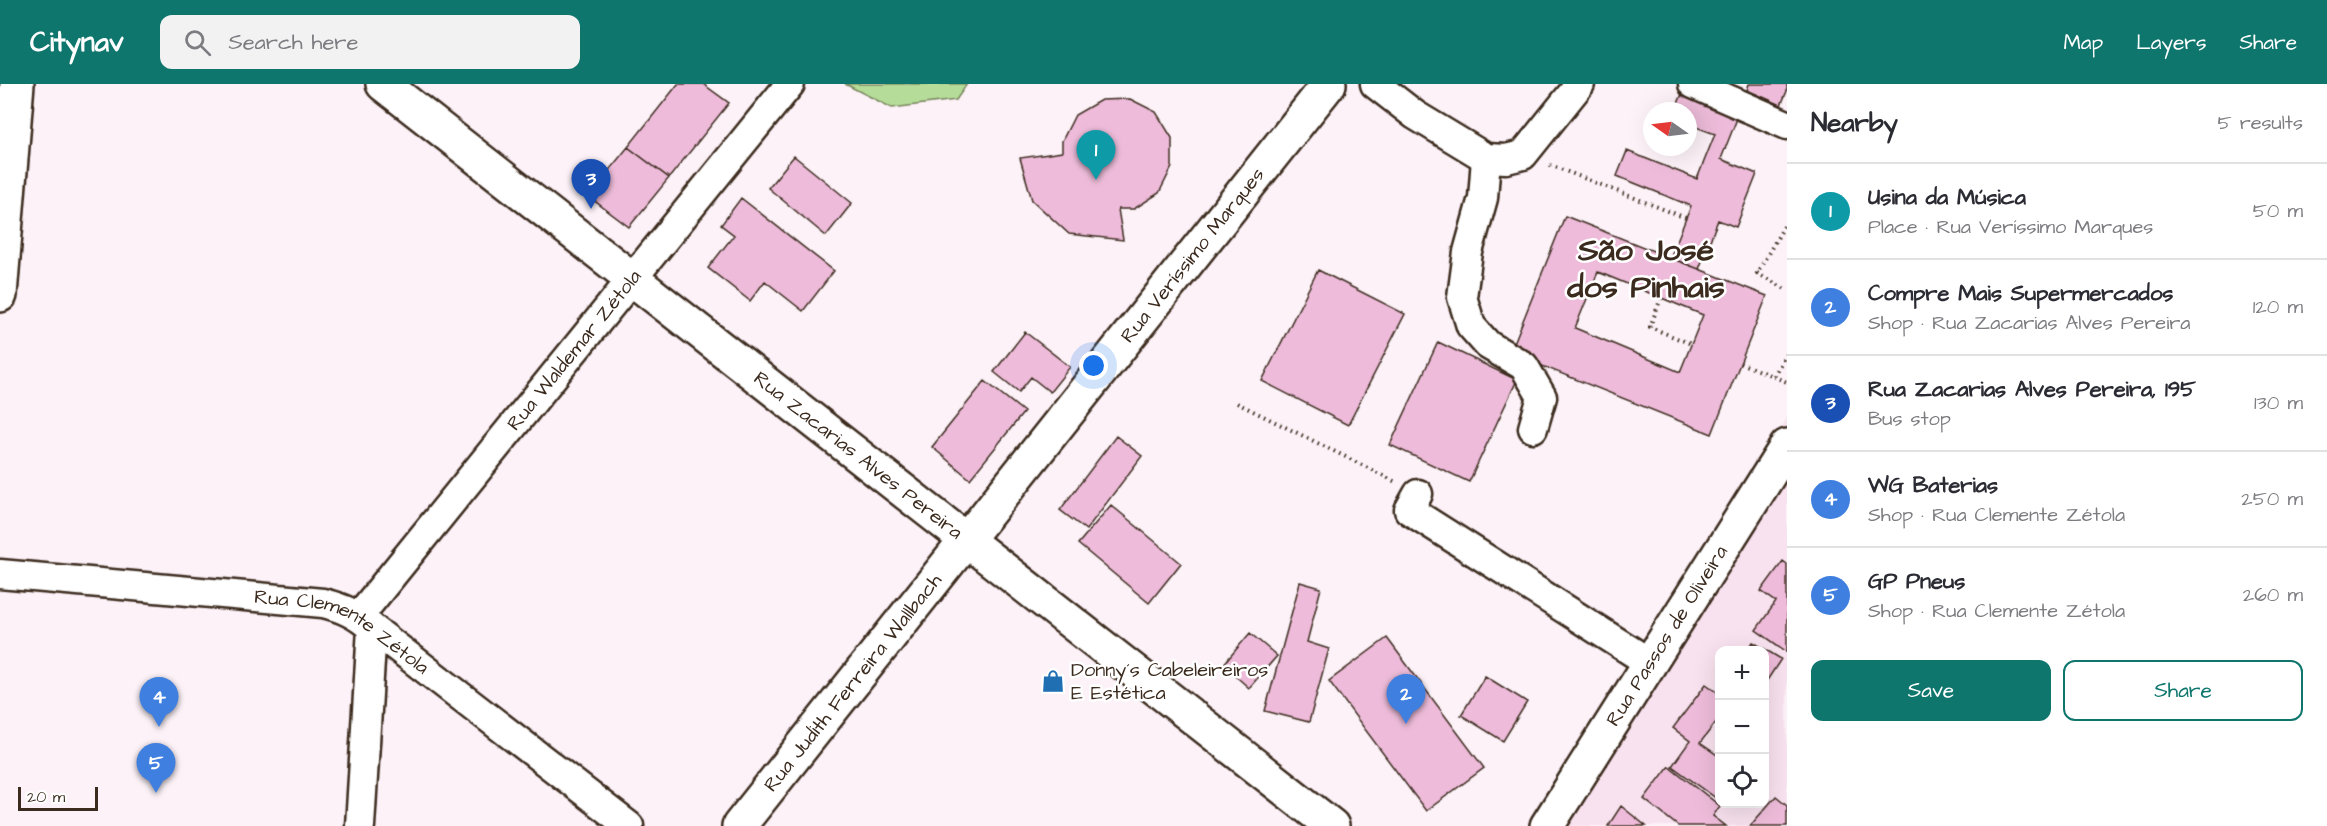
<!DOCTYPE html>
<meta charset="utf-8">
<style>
:root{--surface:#fff;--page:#f2f2f3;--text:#2b2b33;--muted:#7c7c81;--line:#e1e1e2;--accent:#0f766e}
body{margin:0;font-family:"Architects Daughter",sans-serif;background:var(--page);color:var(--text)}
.controls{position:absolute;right:18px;bottom:18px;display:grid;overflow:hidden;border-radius:12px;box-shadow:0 6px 24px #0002}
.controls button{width:54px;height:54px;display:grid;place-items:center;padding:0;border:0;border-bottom:2px solid var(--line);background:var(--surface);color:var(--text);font:30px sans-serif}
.compass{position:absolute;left:1643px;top:18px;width:54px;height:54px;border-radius:50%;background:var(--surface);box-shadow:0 6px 24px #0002;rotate:284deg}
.scale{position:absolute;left:18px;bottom:15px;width:80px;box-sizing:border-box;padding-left:6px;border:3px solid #3b2a1e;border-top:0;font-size:16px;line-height:21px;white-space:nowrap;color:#3b2a1e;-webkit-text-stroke:4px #fff;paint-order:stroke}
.you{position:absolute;left:1094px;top:282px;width:21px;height:21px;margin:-15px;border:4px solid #fff;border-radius:50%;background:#1a73e8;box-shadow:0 0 0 9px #1a73e833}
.badge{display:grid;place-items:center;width:39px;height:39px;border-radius:50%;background:var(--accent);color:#fff;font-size:20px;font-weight:700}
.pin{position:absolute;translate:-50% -50px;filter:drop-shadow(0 2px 3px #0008)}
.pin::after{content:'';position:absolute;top:32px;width:21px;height:18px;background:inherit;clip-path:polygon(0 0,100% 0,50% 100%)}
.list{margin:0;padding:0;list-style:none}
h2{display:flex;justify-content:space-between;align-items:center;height:78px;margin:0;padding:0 24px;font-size:26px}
h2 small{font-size:20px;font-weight:400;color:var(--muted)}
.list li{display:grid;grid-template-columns:39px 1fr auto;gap:18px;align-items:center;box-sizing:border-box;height:96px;padding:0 24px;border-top:2px solid var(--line)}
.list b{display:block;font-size:22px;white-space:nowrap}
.list p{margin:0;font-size:20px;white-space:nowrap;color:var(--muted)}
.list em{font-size:20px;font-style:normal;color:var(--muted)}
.actions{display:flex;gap:12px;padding:18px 24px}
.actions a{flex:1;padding:14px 0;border:2px solid var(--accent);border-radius:12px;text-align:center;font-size:21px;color:var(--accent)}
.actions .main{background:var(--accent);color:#fff}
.icon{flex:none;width:33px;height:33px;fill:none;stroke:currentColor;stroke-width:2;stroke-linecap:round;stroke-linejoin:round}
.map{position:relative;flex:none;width:1787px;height:742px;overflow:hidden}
header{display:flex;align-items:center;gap:36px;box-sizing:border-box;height:84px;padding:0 30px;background:var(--accent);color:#fff}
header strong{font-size:28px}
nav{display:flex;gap:33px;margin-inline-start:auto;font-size:21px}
.search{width:420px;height:54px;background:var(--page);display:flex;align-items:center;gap:15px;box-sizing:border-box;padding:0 21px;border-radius:12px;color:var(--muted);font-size:22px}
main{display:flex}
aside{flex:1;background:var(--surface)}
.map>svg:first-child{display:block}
.built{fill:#f8e2ef;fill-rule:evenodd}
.green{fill:#b5dd99;stroke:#78845c;stroke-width:1.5}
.building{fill:#eebcda;stroke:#3b2a1e;stroke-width:1.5;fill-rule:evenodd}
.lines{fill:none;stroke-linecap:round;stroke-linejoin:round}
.minor-casing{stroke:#3b2a1e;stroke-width:33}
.major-casing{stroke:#3b2a1e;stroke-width:38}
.path{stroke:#3b2a1e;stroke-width:4;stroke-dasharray:1.5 4.5;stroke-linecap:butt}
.minor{stroke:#fff;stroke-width:28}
.major{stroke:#fff;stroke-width:33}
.labels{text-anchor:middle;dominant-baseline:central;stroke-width:5;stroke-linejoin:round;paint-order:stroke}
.street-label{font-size:20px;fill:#3b2a1e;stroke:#fff}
.poi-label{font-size:20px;fill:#3b2a1e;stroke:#fff;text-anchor:start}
.town-label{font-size:32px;font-weight:bold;fill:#3b2a1e;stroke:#fff}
</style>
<header>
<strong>Citynav</strong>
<div class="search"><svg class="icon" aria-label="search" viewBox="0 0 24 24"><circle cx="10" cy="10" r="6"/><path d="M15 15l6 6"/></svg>Search here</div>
<nav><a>Map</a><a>Layers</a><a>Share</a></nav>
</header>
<main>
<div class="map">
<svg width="1787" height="742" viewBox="0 0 1787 742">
<rect width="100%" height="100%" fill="#fcf2f8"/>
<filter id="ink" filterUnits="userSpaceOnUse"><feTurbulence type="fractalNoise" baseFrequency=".0167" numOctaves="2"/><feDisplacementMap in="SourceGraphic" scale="12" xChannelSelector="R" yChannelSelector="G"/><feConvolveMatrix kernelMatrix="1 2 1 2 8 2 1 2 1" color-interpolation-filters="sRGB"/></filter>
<g filter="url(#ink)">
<path class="built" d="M1787,334V742H1533ZM1720,566H1764V720H1720Z"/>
<path class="green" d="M845,0H967L956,16L892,24Z"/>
<path class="building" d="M678,0H703L729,19L669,94L628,63Z
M1749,0H1787V7L1781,21L1747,6Z
M1684,5L1740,27L1721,75L1757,90L1736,143L1718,136L1699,185L1670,174L1691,122L1617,92L1627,67L1697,95L1715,50L1688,40V27H1675Z
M1130,15L1156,28L1172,54V83L1159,109L1134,125H1118L1123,156L1069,150L1032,116L1020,74L1062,68V57L1075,31L1101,16Z
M628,63L669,94L629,143L588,112Z
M794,72L852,119L826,152L768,104Z
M741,114L834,187L803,227L765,197L750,217L708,184L734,151L721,141Z
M1565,132L1767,212L1712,350L1510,269ZM1598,188L1703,231L1680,288L1575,244Z
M1318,186L1405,230L1348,341L1262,297Z
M1025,248L1070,283L1050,308L1031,293L1019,308L994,288Z
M1438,258L1517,296L1469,398L1390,361Z
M985,297L1024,328L970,395L932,363Z
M1116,352L1142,372L1086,446L1060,426Z
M1111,421L1181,479L1149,519L1078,460Z
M1783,477L1787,480V568L1756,546L1776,518L1761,507Z
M1300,498L1321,504L1307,558L1329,565L1309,638L1265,627Z
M1250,549L1277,572L1249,604L1223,581Z
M1387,554L1484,684L1426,727L1329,597Z
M1753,558L1781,575L1764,601V566H1748Z
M1485,592L1527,618L1503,657L1461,631Z
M1706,600L1720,610V633L1700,659L1720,673V717L1672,682L1690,657L1673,644Z
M1669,682L1720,722L1713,732L1726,742H1678L1644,715Z
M1776,712L1787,721V742H1750Z
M1621,722L1646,742H1608Z"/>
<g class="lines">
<g class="minor-casing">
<g id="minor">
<path d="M1375,0L1415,31L1486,74L1506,75L1523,71L1580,0"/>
<path d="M1693,0L1787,41"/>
<path d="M1486,74L1483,114L1468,168L1462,213L1471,242L1488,261L1524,282L1542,313L1533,344"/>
<path d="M1418,410L1409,426L1650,579"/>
<path id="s1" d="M0,490L323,519C343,524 357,530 372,544L629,742"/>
<path id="s2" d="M359,532L790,0"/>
<path d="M360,742L372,544"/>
</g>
</g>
<g class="major-casing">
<g id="major">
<path id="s3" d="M383,0L1332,742"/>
<path d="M0,211L17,0"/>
<path id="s4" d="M739,742L1329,0"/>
<path id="s5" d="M1547,742L1787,362"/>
</g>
</g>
<path class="path" d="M1550,81L1686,134
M1787,137L1757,189L1787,206
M1661,214L1650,243L1691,260
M1740,279L1787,298
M1774,292L1787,268
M1237,319L1396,398"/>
<use href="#minor" class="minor"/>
<use href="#major" class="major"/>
</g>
</g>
<defs>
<g id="shop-bare" transform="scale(1.8)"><path d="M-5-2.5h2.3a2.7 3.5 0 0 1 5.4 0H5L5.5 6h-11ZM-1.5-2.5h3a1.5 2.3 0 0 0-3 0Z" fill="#1f6fb2" stroke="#fff" stroke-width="2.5" paint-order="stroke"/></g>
</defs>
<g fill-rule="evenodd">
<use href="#shop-bare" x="1053" y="597"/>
</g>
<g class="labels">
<g class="street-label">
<text stroke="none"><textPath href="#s4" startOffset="729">Rua Veríssimo Marques</textPath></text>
<text stroke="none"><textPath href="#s2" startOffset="342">Rua Waldemar Zétola</textPath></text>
<text stroke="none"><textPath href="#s3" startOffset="603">Rua Zacarias Alves Pereira</textPath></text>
<text stroke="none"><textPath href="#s1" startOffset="352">Rua Clemente Zétola</textPath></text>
<text stroke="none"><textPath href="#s5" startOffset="225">Rua Passos de Oliveira</textPath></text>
<text stroke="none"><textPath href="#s4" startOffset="183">Rua Judith Ferreira Wallbach</textPath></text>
</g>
<g class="poi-label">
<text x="1071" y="586">Donny´s Cabeleireiros<tspan x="1071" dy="23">E Estética</tspan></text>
</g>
<g class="town-label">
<text x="1646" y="166">São José<tspan x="1646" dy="37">dos Pinhais</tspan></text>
</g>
</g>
</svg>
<div class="controls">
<button>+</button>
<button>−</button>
<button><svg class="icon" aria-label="locate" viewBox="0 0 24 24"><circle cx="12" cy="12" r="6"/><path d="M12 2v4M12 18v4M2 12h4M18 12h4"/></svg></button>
</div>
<svg class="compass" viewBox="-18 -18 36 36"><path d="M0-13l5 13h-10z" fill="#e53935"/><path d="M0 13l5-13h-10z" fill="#7c7c81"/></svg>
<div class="scale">20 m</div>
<div class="you"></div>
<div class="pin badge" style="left:1096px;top:96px;background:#0f9aa8">1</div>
<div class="pin badge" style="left:1406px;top:640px;background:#3f7fe0">2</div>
<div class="pin badge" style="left:591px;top:125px;background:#1a4fb4">3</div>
<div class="pin badge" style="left:159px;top:643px;background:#3f7fe0">4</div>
<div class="pin badge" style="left:156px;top:709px;background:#3f7fe0">5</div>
</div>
<aside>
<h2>Nearby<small>5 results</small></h2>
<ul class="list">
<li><span class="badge" style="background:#0f9aa8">1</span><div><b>Usina da Música</b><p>Place · Rua Veríssimo Marques</p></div><em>50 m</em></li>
<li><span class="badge" style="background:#3f7fe0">2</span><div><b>Compre Mais Supermercados</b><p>Shop · Rua Zacarias Alves Pereira</p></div><em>120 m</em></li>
<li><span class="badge" style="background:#1a4fb4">3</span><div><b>Rua Zacarias Alves Pereira, 195</b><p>Bus stop</p></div><em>130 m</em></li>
<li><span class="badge" style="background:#3f7fe0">4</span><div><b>WG Baterias</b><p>Shop · Rua Clemente Zétola</p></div><em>250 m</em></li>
<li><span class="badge" style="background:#3f7fe0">5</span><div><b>GP Pneus</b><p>Shop · Rua Clemente Zétola</p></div><em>260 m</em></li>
</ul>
<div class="actions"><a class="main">Save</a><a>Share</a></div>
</aside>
</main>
